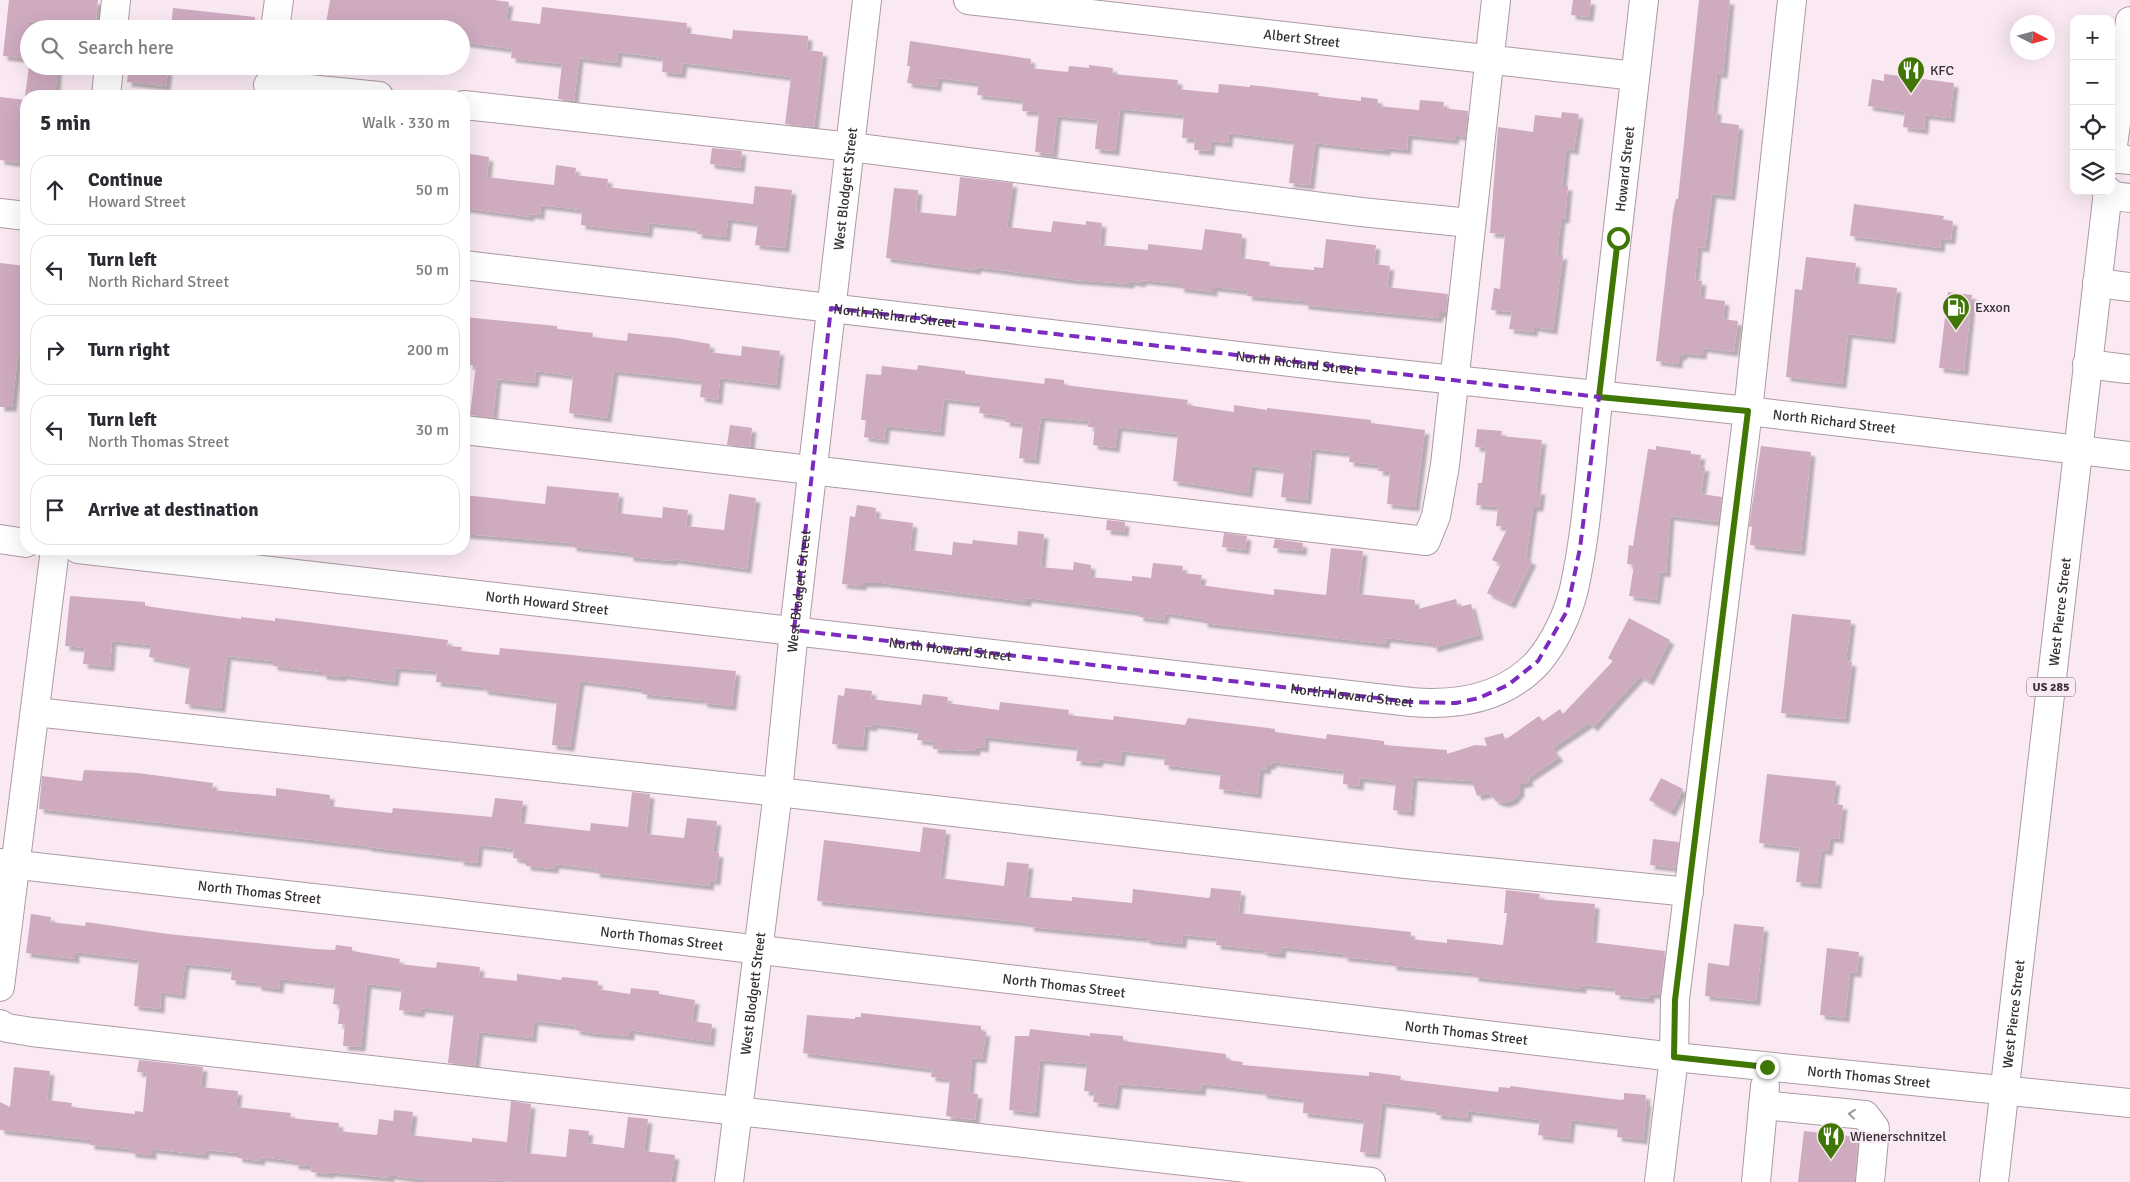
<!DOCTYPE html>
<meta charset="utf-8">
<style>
:root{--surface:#fff;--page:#f7f7f7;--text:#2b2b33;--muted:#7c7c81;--line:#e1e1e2}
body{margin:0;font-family:Signika,sans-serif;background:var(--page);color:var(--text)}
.controls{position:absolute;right:15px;top:15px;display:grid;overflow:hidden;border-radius:10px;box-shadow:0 5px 20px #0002}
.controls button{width:45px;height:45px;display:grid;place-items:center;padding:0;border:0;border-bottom:1px solid var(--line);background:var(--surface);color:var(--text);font:25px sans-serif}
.compass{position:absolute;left:2010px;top:15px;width:45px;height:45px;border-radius:50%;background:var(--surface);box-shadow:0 5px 20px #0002;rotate:96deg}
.stop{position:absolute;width:15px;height:15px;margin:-11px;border:4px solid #407603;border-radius:50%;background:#fff}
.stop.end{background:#407603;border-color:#fff;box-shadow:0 1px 5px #0008}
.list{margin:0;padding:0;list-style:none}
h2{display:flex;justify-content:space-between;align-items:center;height:65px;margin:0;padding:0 20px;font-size:21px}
h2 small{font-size:16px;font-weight:400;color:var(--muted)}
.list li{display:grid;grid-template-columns:32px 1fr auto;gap:15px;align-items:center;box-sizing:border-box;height:70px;margin:0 10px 10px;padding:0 10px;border:1px solid var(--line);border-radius:20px}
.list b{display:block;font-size:19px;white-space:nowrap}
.list p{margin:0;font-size:16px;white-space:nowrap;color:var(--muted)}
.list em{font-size:16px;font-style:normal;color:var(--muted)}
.icon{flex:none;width:28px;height:28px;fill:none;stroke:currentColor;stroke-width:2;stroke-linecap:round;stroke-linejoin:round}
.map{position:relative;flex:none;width:2130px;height:1182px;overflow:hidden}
.search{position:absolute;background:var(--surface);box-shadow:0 5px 20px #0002;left:20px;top:20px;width:450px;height:55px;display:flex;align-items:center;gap:12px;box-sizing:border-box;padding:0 18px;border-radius:28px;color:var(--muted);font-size:19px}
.panel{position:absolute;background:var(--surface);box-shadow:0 5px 20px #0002;left:20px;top:90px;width:450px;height:465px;border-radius:20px}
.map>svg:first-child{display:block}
.building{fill:#cfabc0;filter:url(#shadow)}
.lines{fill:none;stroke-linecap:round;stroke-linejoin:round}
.minor-casing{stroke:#ab9ba4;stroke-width:30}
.highway-casing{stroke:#ab9ba4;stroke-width:30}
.minor{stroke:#fff;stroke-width:28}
.highway{stroke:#fff;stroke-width:28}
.oneway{stroke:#9a9899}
.route{stroke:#407603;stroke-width:6}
.marked{fill:none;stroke:#7b2cbf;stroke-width:4;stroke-dasharray:10 6;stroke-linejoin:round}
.labels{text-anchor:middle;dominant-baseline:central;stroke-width:4;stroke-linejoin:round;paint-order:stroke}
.shield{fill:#fae9f3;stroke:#71686d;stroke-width:1}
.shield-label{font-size:12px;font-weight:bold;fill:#363033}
.street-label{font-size:14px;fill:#363033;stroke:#fae9f3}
.poi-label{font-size:14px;fill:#363033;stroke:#fae9f3;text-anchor:start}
</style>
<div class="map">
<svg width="2130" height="1182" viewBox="0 0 2130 1182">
<defs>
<filter id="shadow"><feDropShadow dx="4.5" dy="4.5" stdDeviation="1" flood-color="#0004"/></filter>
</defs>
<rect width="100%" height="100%" fill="#fae9f3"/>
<path class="building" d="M9,0H98L95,29L29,21V59L3,56Z
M330,0H494L509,2L506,20L540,24L542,7L687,23L686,33L732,39L733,30L808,36L807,50L823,52L814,127L785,124L791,77L683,63L681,74L662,72L663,58L618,52L617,63L579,58L574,101L558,99L562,64L511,58L512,49L461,42V29L408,25L407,29H325Z
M1573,0H1591L1589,17L1571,15Z
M1699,0H1730L1723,74L1717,73L1713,110H1717L1716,122L1739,125L1731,196L1712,194L1705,248L1698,247L1695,280L1702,281L1700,298L1725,301L1723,319L1738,321L1734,352L1703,348L1702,355L1683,353L1682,356H1679L1678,364L1656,361L1673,213L1676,199H1678Z
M173,8L255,17L254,29H171Z
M910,41L1031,59L1030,68L1068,72L1069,66L1089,68V65L1113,68L1112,74L1178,80L1177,89L1218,93L1219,84L1250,87V85L1319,93L1318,96L1361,101V97L1378,99L1377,106L1419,110L1420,100L1444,102L1443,108L1468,111L1465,137L1455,135L1454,140L1408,135L1407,150L1386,148V151L1315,143L1310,185L1289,183L1294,141L1229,133L1228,143L1211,141L1210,151L1194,150L1195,139L1182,138L1184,115L1120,109L1115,151L1095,149L1098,120L1057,116L1053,154L1035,152L1039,112L1022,111L1023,100L977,95L979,83L938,78L937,87L907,83L910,66H907Z
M29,66H58L55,96H25Z
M129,66L168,70L166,86L127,82Z
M1884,74L1954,83L1950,118L1925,115L1924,130L1903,127L1905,112L1868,106L1872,79L1884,81Z
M0,97L26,100V164L0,160Z
M1562,112L1579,114L1574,150L1566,149L1562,186H1568L1565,219H1561L1557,255H1563L1553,330L1534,327L1533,332L1509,329L1512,312L1491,310L1494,288L1500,289L1505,234L1490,233L1498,127L1533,132L1535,115L1561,118Z
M712,148L742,151L740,168L710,164Z
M464,153L489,157L487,177L554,185L556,165L576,168L575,175L608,179L607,187L753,204L755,186L792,190L785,248L755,245L758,223L728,219L726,237L697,234L698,228L649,223L648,233L581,225L582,210L541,205L540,215L530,214V217L464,208Z
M960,177L1013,183L1007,227L1051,232L1053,221L1086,225V221L1102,223L1100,245L1148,250V244L1202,250L1205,229L1242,234L1240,258L1270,262L1269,266L1314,270V267L1323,268L1326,239L1376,245L1374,264L1390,266L1387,287L1448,294L1446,313H1439L1438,318L1322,307L1304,305V301L1247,296L1248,291L1213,287V292L1180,288V284L1142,280L1141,283L1130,281V284L1074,280L977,267L976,270L886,258L894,188L918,190L916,212L956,216Z
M1854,204L1944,216L1943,220L1953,221L1951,240L1941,239L1940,248L1850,236Z
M1806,257L1856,263L1854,283L1897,288L1891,339L1848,334L1842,384L1786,377L1795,289L1802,290Z
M0,263L26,266V353L18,352L12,407H0Z
M1948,292L1972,295L1964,371L1939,368Z
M464,317L557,326V329L593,333L592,337L627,341L628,333L676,338L710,344L709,352L741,356L742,346L780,351L776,385L720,378L718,400L700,397L702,381L614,371L607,418L569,413L573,376L536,371L534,383L497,379L493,418L470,415L476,365H468L469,356H464Z
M918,365L965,371V374L1044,384L1045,378L1064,380V385L1188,400L1187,405L1234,412V405L1267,410V408L1371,420V423L1425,430L1415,507L1387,504L1390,472L1378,471L1379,465L1349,462L1350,453L1312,449L1307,500L1281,497L1284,470L1252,466L1248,493L1173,481L1178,434L1118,427L1115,448L1093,445L1095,427H1088L1089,421L1041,417L1035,460L1019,458L1023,424L1005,422L1006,417L979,413L981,403L944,399L940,432L886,426L884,440L864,437L866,420H861L866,374L881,375L882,366L917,370Z
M730,425L752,428L750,447L727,445Z
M1477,429L1502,431L1501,436L1542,440L1536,490H1541L1539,507H1533L1526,558L1532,561L1511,604L1487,593L1501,564L1492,560L1508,527L1496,526L1498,507L1476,505L1478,483H1482L1486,448L1475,447Z
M1656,446L1691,451V454L1701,455L1699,466L1705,467L1701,494L1722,497L1718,522L1670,516L1666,573L1660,572L1656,600L1629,596L1634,565L1627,564L1629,545L1633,546L1648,449L1656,450Z
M1761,446L1811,452L1801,551L1750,545L1752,527L1749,526Z
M547,486L619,493L617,513L662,518L663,507L688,510L686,526L724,530L729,494L756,498L747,569L673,559V561L629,557V553L572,547V543L464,534V495L545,504Z
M857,505L876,508L875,518L913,523L910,550L952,555L953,542L972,544L973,540L1017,545L1018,531L1044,534L1041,567L1073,570L1074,562L1091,565L1090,577L1132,581V576L1151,578L1153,563L1183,566L1182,573L1202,575L1200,585L1274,595V589L1326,595L1331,548L1363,551L1358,594L1415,600L1414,610L1456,599L1458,607L1471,604L1479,635L1433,648L1432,643L1386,638L1385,644L1203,623L1204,619L1165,613L1164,620L1139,617V612L1027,598V602L882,583H862V586L842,584L850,516L855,517Z
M1107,520L1125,522L1124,532L1106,530Z
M1224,533L1247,536L1245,550L1222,547Z
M1275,539L1303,543L1302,551L1273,548Z
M70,596L145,602V606L241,619V617L275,621V618L448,640L447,646L462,647L461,651L499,655L500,648L736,671L732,706L703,703V700L642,694L643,689L580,681L570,747L552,745L557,700L483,690L484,687L436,682L437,671L396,668L394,682L342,675V677L322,675V672L273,666V661L227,656L221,708L185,704L190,665L149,657L151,645L112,641L110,667L83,664L85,648L65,646Z
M1792,614L1851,620L1846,661L1852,662L1845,719L1781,713Z
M1629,618L1670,640L1649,681L1640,676L1593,727L1589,723L1552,748L1559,757L1528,778L1529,782L1520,784V792L1513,800L1504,803L1496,801L1489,793L1477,796L1472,781L1413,777L1410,812L1393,810L1396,782L1360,778L1359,786L1343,784L1344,771L1272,762L1271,765H1267L1266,770L1260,769L1257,794L1219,789L1221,772L1164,765L1165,756L1122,751L1120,762L1099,759L1098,763L1076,761L1078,747L985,737L984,748L976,747V751L933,749V742L917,740L919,730L873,724V727L865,726L863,747L832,744L838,695L844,696L845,688L872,691L871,699L921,705L923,694L948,697L947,703L999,710L1000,702L1069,710L1068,715L1113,720L1114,716L1185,725L1188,718L1275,729V732L1326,739L1327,734L1384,741V745L1447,750V754L1475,745L1487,746L1484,738L1503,733L1505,740L1539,716L1543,721L1560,709L1563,714L1613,661L1608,658Z
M84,770L138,773L213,783L212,790L276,796V788L330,795L329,806L392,813L393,808L492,817L495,798L523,801L520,823L590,831L591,823L628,827L632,792L650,794L646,834L684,838L687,818L717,821L713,852L719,853L716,881L710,880L709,886L595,873L596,869L555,864L554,869L526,866V860L513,858L514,849L479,845L477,863L459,861L460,858L367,847V846L39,809L42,776L82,781Z
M1767,774L1836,781L1833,804L1843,805L1839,839L1830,838L1828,851L1821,850L1817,884L1796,882L1800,848L1759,843Z
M1661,778L1683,789L1671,812L1649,800Z
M923,827L946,830L940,878L1004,886L1007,862L1029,864L1025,897L1072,901V897L1132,903L1133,889L1208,898L1210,897L1211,888L1241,891L1239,913L1411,932L1410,939L1447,943V939L1503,945L1507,913H1504L1506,890L1540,894L1539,899L1595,904L1592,942L1665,951L1660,995L1650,994V999L1615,995L1616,988L1582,985V989L1474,977V973L1392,966V962L1343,957L1344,954L1282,947L1281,954L1263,952V950L1216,945L1217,938L1183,935L1182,944L1146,940V938L1029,927L1030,923L817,901L824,840L920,852Z
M1653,839L1679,842L1676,868L1650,865Z
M31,914L51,917L50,922L85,926L86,922L168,934L315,949L335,950L336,945L352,947V951L400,959L399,964L436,968L437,962L480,967L479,977L517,981V974L561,980L562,977L598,981L597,989L630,994L631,988L659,991V994L695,1000L692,1021L712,1024L710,1042L630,1030V1036L592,1033L575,1030L576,1026L534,1021L532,1038L479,1032L475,1066L448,1063L454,1012L421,1008L420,1013L399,1010L402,988L367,984L361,1047L343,1046L345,1024H338L340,1005L333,1004L335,985L280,979L279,989L257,986V983L231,980L232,969L185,964L181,995L161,992L160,1009L134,1006L139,960L75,952V959L26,953Z
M1734,924L1764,927L1756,1001L1705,996L1708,963L1729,966Z
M1827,948L1859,952L1857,973L1850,972L1845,1018L1820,1015Z
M861,1013L981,1026V1031L986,1032L982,1059L972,1058L969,1093L978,1094L975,1120L946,1116L950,1079L931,1077L932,1069L803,1053L807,1015L855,1019V1017H861Z
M1030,1029L1090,1036V1033L1123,1036V1041L1226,1054V1060L1243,1062L1242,1065L1369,1076V1072L1401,1076L1400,1080L1498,1092L1499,1087L1510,1088V1086L1621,1100L1624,1099V1093L1646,1095L1645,1101L1647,1102L1643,1140L1617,1137L1618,1126L1571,1120L1569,1139L1538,1135L1540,1120L1468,1111L1467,1118L1436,1115L1437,1109L1382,1103L1376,1154L1360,1152L1364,1120L1303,1113L1304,1099L1262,1094L1263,1091L1202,1084L1201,1091L1118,1084L1115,1105L1093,1102L1095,1092L1084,1091L1087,1064L1040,1060L1035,1113L1009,1110L1015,1036H1029Z
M139,1060L203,1067L201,1087L238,1091L236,1107L291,1113L290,1118L339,1123L338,1131L377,1135L379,1119L393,1121L394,1110L413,1112L410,1135L472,1142V1138L507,1142L511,1101L531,1104L526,1153L566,1157L569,1129L589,1131L587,1143L624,1148L628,1117L648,1119L644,1151L675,1155L671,1182H515L492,1180V1182H424V1180L390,1175V1178L330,1172V1174L311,1172L312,1166L294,1165V1161L261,1157L260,1161L238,1158V1153L205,1150L204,1155L152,1149V1155L131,1153V1149L90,1145V1140L0,1130V1102L10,1107L14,1067L50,1071L47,1100L72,1103L71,1107L135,1114V1111L143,1112L147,1073L137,1072Z
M1804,1131L1858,1137L1855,1182H1798Z"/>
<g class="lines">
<g class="minor-casing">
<g id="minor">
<path id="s1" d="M968,0L1635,76"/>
<path d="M113,29L116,0"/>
<path d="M275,29L279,0"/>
<path d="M268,85L379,96"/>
<path d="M106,96L109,66"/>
<path d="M464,105L851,147L1361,212L1470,223"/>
<path d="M2111,158L2130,160"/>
<path d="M2107,195L2130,198"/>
<path d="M0,213L26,216"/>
<path id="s2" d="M464,265L1333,367L1748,411L2130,456"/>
<path d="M2097,283L2130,287"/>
<path d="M2087,364L2127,369"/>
<path d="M464,430L1426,541L1436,516L1445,465L1496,0"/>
<path d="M0,539L26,543"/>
<path id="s3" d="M78,549L1411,702C1457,706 1505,698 1538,662C1555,642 1568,614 1574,589C1588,526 1591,458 1599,394C1615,263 1628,131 1644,0"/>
<path d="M35,712L778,792L1406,864L1689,892"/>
<path id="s4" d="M0,863L429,911L1674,1057L2130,1103"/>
<path d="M0,987L55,549"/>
<path d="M0,1024L7,1028L32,1032L1371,1182"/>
<path d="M1763,1105L1865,1115L1875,1128L1870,1182"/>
<path id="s5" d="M729,1182L778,792L794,630L867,0"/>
<path d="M1659,1182L1674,1057L1675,999L1748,411L1792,0"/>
<path d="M1756,1182L1765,1086"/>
</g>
</g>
<g class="highway-casing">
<g id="highway">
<path d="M2111,160L2130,21"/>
<path id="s6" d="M1994,1182L2108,191"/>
</g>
</g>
<use href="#minor" class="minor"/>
<use href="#highway" class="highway"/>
</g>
<defs><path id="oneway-chevron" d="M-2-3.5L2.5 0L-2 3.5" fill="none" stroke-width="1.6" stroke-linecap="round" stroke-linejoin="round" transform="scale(1.25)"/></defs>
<use class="oneway" href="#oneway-chevron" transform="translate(1852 1114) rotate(-174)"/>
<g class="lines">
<path class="route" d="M1618,238L1599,397L1748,411L1675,1000L1674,1057L1767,1067"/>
</g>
<path class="marked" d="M831,308L1599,397L1580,548L1567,611L1538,661L1508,685L1479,698L1456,703L1411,702L794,630Z"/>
<defs>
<g id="restaurant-pin" transform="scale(1.4375)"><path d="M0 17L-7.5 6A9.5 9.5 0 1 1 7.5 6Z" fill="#407603" stroke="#fae9f3"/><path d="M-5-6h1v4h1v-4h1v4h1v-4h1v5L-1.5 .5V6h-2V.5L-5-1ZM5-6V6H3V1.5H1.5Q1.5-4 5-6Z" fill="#fff"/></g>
<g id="fuel-pin" transform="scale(1.4375)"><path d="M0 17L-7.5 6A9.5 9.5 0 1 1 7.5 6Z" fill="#407603" stroke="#fae9f3"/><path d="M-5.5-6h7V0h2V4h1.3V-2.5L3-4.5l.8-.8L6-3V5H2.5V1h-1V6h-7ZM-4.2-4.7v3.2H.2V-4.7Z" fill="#fff"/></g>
</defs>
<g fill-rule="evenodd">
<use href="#restaurant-pin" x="1911" y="70"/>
<use href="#fuel-pin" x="1956" y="307"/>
<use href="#restaurant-pin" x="1831" y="1136"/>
</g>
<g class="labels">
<rect class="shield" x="2027" y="677.5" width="48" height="19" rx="4"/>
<g class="shield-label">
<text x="2051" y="687">US 285</text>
</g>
<g class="street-label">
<text stroke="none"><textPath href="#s1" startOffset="336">Albert Street</textPath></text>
<text stroke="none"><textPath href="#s3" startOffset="1985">Howard Street</textPath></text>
<text stroke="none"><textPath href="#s5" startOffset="1000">West Blodgett Street</textPath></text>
<text stroke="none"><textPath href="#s2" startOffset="434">North Richard Street</textPath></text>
<text stroke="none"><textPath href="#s2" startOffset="839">North Richard Street</textPath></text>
<text stroke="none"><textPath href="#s2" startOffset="1379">North Richard Street</textPath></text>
<text stroke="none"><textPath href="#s5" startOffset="595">West Blodgett Street</textPath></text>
<text stroke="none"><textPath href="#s3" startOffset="472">North Howard Street</textPath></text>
<text stroke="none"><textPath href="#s6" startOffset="574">West Pierce Street</textPath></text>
<text stroke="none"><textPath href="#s3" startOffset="878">North Howard Street</textPath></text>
<text stroke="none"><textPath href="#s3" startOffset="1282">North Howard Street</textPath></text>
<text stroke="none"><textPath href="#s4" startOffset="261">North Thomas Street</textPath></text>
<text stroke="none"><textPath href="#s4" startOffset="666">North Thomas Street</textPath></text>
<text stroke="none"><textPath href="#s4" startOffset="1071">North Thomas Street</textPath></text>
<text stroke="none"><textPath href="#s5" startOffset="190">West Blodgett Street</textPath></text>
<text stroke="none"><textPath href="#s6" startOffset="169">West Pierce Street</textPath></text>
<text stroke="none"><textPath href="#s4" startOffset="1476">North Thomas Street</textPath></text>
<text stroke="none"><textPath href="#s4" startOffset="1881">North Thomas Street</textPath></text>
</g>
<g class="poi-label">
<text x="1930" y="70">KFC</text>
<text x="1975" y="307">Exxon</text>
<text x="1850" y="1136">Wienerschnitzel</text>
</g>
</g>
</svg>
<div class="controls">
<button>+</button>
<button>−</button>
<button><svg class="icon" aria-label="locate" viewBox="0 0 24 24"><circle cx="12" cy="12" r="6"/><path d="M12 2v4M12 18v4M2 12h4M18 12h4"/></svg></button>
<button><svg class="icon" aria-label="layers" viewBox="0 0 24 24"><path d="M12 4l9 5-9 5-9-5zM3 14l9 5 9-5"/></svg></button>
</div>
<svg class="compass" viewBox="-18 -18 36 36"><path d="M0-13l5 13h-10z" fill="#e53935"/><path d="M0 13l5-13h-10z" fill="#7c7c81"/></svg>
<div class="stop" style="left:1618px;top:238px"></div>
<div class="stop end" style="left:1767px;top:1067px"></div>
<div class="search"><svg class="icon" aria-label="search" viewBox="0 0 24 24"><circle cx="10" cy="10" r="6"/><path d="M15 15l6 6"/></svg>Search here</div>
<section class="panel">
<h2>5 min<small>Walk · 330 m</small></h2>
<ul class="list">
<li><svg class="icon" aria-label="ahead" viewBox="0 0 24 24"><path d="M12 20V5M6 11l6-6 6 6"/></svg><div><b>Continue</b><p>Howard Street</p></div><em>50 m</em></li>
<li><svg class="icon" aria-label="left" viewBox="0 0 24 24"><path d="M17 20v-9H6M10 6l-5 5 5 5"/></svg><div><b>Turn left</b><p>North Richard Street</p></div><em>50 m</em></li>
<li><svg class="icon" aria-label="right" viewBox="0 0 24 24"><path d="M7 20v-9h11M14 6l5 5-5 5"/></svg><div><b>Turn right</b></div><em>200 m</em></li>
<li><svg class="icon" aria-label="left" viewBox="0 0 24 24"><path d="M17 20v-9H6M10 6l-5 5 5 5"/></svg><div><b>Turn left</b><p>North Thomas Street</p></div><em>30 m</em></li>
<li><svg class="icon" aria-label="arrive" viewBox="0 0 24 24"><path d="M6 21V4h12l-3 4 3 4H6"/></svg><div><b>Arrive at destination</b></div></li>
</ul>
</section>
</div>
